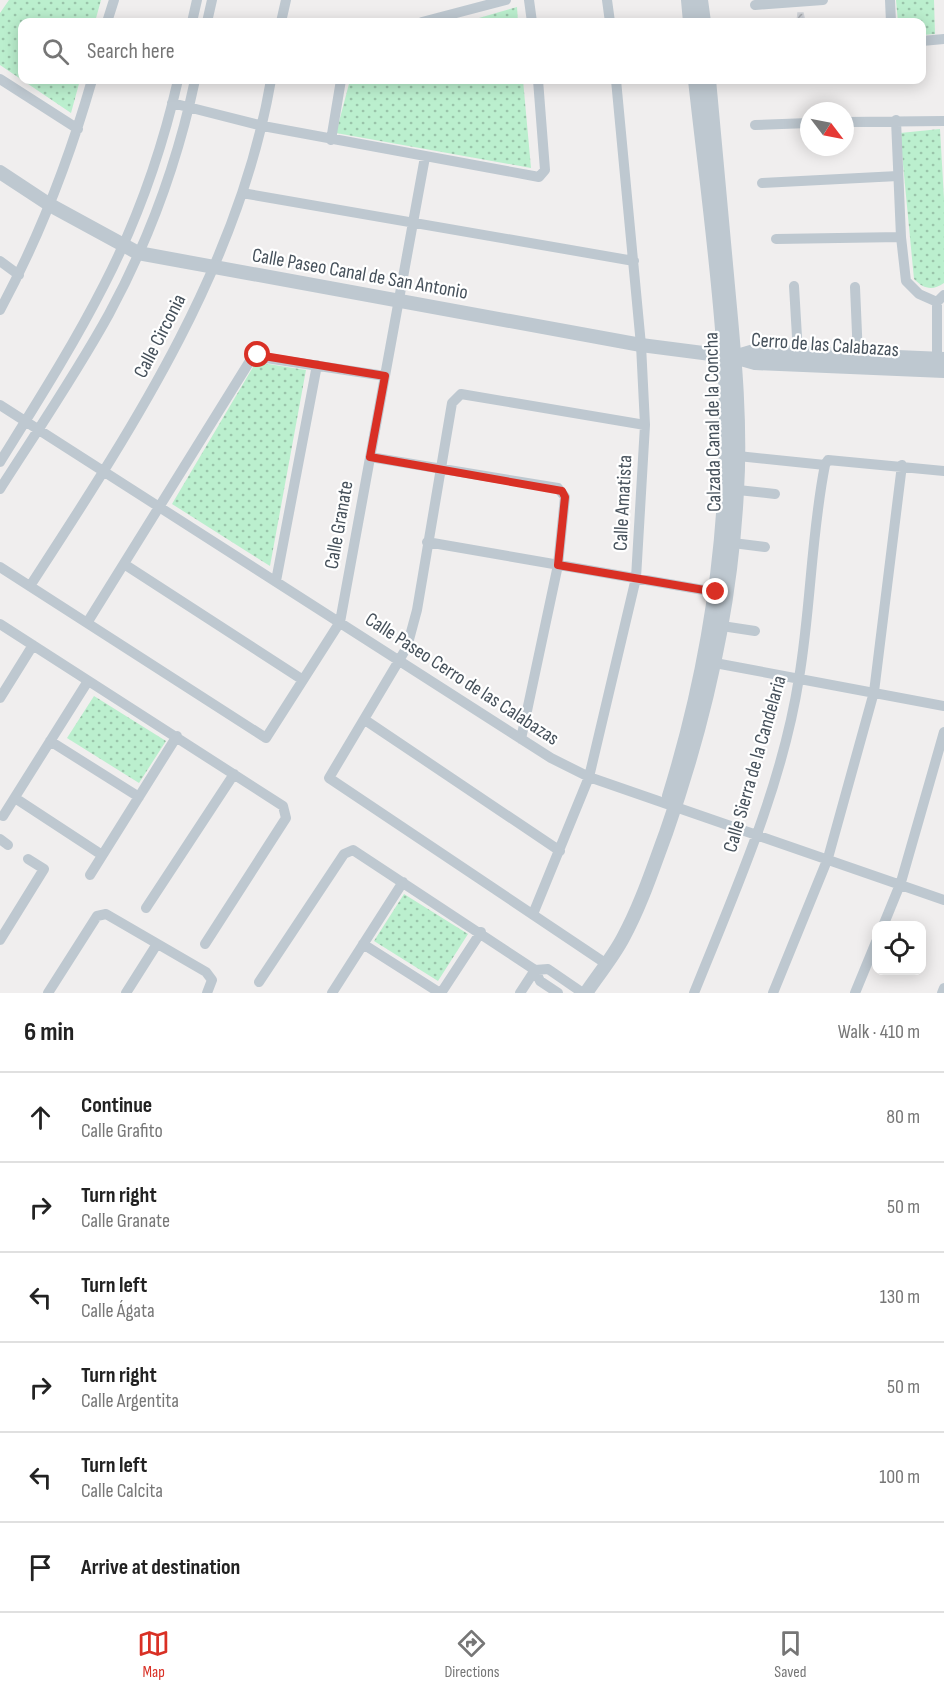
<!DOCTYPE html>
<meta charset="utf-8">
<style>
:root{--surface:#fff;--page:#f2f2f2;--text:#222;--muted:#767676;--line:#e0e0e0;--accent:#d93025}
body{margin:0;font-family:"Sofia Sans Condensed",sans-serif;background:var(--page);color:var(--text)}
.controls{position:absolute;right:18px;bottom:18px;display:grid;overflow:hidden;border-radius:12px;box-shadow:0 3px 15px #0003}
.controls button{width:54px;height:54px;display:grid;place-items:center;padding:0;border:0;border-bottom:2px solid var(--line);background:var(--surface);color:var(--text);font:30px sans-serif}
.compass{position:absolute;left:800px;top:102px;width:54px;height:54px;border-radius:50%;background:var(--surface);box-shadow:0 3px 15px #0003;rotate:122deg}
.stop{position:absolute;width:18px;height:18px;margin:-14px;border:4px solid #d93025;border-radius:50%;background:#fff}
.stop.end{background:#d93025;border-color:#fff;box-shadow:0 2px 6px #0008}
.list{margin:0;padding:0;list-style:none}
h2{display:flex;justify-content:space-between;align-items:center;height:78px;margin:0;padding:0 24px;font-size:26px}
h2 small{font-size:20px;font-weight:400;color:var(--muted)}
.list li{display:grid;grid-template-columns:39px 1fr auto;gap:18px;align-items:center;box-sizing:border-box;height:90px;padding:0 24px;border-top:2px solid var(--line)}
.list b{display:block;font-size:22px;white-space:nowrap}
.list p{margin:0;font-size:20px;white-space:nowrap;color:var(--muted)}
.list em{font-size:20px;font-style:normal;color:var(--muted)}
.icon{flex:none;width:33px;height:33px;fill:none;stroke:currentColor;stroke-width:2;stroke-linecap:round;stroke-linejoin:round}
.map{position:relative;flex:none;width:944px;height:993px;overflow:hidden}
.search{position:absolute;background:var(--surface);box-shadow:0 3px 15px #0003;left:18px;right:18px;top:18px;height:66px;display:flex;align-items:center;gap:15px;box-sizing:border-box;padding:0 21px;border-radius:12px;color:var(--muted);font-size:22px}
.sheet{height:618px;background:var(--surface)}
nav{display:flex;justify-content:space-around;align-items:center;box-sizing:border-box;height:84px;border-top:2px solid var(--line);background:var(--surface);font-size:16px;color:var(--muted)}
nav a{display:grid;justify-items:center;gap:3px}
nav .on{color:var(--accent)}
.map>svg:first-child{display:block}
.grass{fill:url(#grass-dots)}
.building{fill:url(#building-cross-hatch);stroke:#d1d4d9;stroke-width:1.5}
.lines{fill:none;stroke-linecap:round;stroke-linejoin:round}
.minor{stroke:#bec8d0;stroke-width:10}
.tertiary{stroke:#bec8d0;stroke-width:14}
.route{stroke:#d93025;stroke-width:8}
.labels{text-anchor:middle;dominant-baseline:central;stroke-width:4.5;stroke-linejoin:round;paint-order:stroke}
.street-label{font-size:20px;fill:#46515b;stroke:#fff}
</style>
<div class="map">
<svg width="944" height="993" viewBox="0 0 944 993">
<defs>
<pattern id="grass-dots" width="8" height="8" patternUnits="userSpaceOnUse" patternTransform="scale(1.5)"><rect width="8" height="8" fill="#bbefce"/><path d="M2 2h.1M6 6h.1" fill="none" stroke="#9ac4aa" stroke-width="1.8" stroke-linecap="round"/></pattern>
<pattern id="building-cross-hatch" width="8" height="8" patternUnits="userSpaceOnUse" patternTransform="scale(1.5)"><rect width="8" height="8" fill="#cacdd3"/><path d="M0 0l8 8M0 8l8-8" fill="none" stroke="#a6a9ae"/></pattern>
</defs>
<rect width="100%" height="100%" fill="#f0eeee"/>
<path class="grass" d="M9,0H101L95,22H22V80H80L71,113L0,65V13Z
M896,0H934L935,34L922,35V22H898Z
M517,7L518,22H465Z
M350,80H523L531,168L336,133Z
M940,129L944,199V283C932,291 924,289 914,279L900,133Z
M256,362L306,370L270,566L172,504Z
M94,696L166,741L139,783L67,738Z
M404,894L468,934L438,981L374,941Z"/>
<path class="building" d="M798,13H803L805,22H797Z"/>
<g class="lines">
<path class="minor" d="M529,0L532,22
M607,0L610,22
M890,0L891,22
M755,5L823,0
M107,22L114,0
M192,22L197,0
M207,22L212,0
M281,22L286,0
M422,22L506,0
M922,41L944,39
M0,79L78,129
M172,103L263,126L539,177L545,170L538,80
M896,120L901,237L906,281L919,294L937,302
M845,122L944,121
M755,125L809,123
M331,140L341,80
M762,183L898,176
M242,193L634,261
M776,239L901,237
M0,261L19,275
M794,286L798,354
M855,287L858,357
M0,310C40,236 69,160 92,80
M937,366V302L944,295
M0,405L551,758L589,777L944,900
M738,456L825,465L828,460L944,471
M370,457L558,488L565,497L558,565L521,739
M0,462C36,404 73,346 104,285C137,221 162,150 178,80
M0,489C37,431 76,374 109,314C148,242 178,160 195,80
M738,490L775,494
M427,542L721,593
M733,543L765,547
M124,564L303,680
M0,567L266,738L340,622L425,157
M276,581L317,365
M30,586C132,429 239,267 271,80
M87,623L253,356L385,376
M0,624L283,806L286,818L205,944
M722,626L755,631
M715,663L944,706
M0,698L33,645
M365,720L560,851
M50,741L139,797
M15,798L102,855
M3,816L88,681
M0,839L8,845
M90,875L177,736
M146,908L234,774
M533,914L589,777L636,578L645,425L641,345L616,80
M883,926L901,882L944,732
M0,940L44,869L28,859
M363,944L440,993
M605,963L329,778L407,647L417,610L452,403L461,394L645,425
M535,970L548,969L583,993
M259,982L344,854L353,850L535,970L540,981L558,993
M48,993L97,916L106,914L206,972L212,980L207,993
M126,993L157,944
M332,993L403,882
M441,993L481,932
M520,993L535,970
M694,993C735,891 782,787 799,678C811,607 811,535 825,465
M773,993L828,858L874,692L902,465
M855,993L876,942
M942,993L944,988"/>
<path class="tertiary" d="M688,0L690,22
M701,0L704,22
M0,172L50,205L138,253L641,345L734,357L755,363L944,371
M734,357L754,351L944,359
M669,796C713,654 733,504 724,356C718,264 705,171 695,80
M586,993C598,975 613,957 623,938C641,905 653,868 666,833C705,722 731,608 737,491C741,426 735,360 729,297C722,224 716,152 709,80"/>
</g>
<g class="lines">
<path class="route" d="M258,355L385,376L370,457L562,491L565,497L558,565L716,592"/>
</g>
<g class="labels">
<g class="street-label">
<text transform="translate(360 274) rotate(10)">Calle Paseo Canal de San Antonio</text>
<text transform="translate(160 336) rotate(-63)">Calle Circonia</text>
<text transform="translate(825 345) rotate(4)">Cerro de las Calabazas</text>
<text transform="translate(713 422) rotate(-91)">Calzada Canal de la Concha</text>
<text transform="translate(623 503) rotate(-87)">Calle Amatista</text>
<text transform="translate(339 525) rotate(-80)">Calle Granate</text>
<text transform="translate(462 679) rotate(33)">Calle Paseo Cerro de las Calabazas</text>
<text transform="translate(755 764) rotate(-74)">Calle Sierra de la Candelaria</text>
</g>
</g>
</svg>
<div class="controls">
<button><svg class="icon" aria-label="locate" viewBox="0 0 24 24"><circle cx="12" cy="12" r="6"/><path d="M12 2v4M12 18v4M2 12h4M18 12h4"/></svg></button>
</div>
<svg class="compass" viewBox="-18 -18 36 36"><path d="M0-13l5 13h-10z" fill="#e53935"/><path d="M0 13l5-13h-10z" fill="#767676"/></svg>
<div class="stop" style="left:258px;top:355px"></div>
<div class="stop end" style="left:716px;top:592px"></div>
<div class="search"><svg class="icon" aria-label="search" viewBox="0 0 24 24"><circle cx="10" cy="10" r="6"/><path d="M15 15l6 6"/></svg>Search here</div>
</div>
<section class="sheet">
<h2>6 min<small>Walk · 410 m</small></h2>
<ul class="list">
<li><svg class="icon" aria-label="ahead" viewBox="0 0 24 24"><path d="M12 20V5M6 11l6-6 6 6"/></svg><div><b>Continue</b><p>Calle Grafito</p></div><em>80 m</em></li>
<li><svg class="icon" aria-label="right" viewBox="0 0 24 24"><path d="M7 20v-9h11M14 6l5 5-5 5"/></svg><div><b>Turn right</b><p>Calle Granate</p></div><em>50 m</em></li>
<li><svg class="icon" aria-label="left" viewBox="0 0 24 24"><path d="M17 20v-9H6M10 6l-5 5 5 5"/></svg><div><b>Turn left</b><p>Calle Ágata</p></div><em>130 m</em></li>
<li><svg class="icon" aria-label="right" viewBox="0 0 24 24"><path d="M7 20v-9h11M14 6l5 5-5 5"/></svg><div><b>Turn right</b><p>Calle Argentita</p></div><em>50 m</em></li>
<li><svg class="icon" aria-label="left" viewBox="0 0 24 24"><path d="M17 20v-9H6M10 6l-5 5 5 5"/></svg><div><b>Turn left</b><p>Calle Calcita</p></div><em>100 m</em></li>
<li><svg class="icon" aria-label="arrive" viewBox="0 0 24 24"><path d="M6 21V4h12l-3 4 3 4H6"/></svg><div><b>Arrive at destination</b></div></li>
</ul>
</section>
<nav>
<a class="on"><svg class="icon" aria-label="map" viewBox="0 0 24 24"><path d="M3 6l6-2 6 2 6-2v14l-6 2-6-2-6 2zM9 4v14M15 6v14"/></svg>Map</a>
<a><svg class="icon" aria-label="directions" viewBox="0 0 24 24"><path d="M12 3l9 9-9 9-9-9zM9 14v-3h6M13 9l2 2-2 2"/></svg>Directions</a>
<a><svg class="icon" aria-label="saved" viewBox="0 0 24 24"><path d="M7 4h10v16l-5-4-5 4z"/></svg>Saved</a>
</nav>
